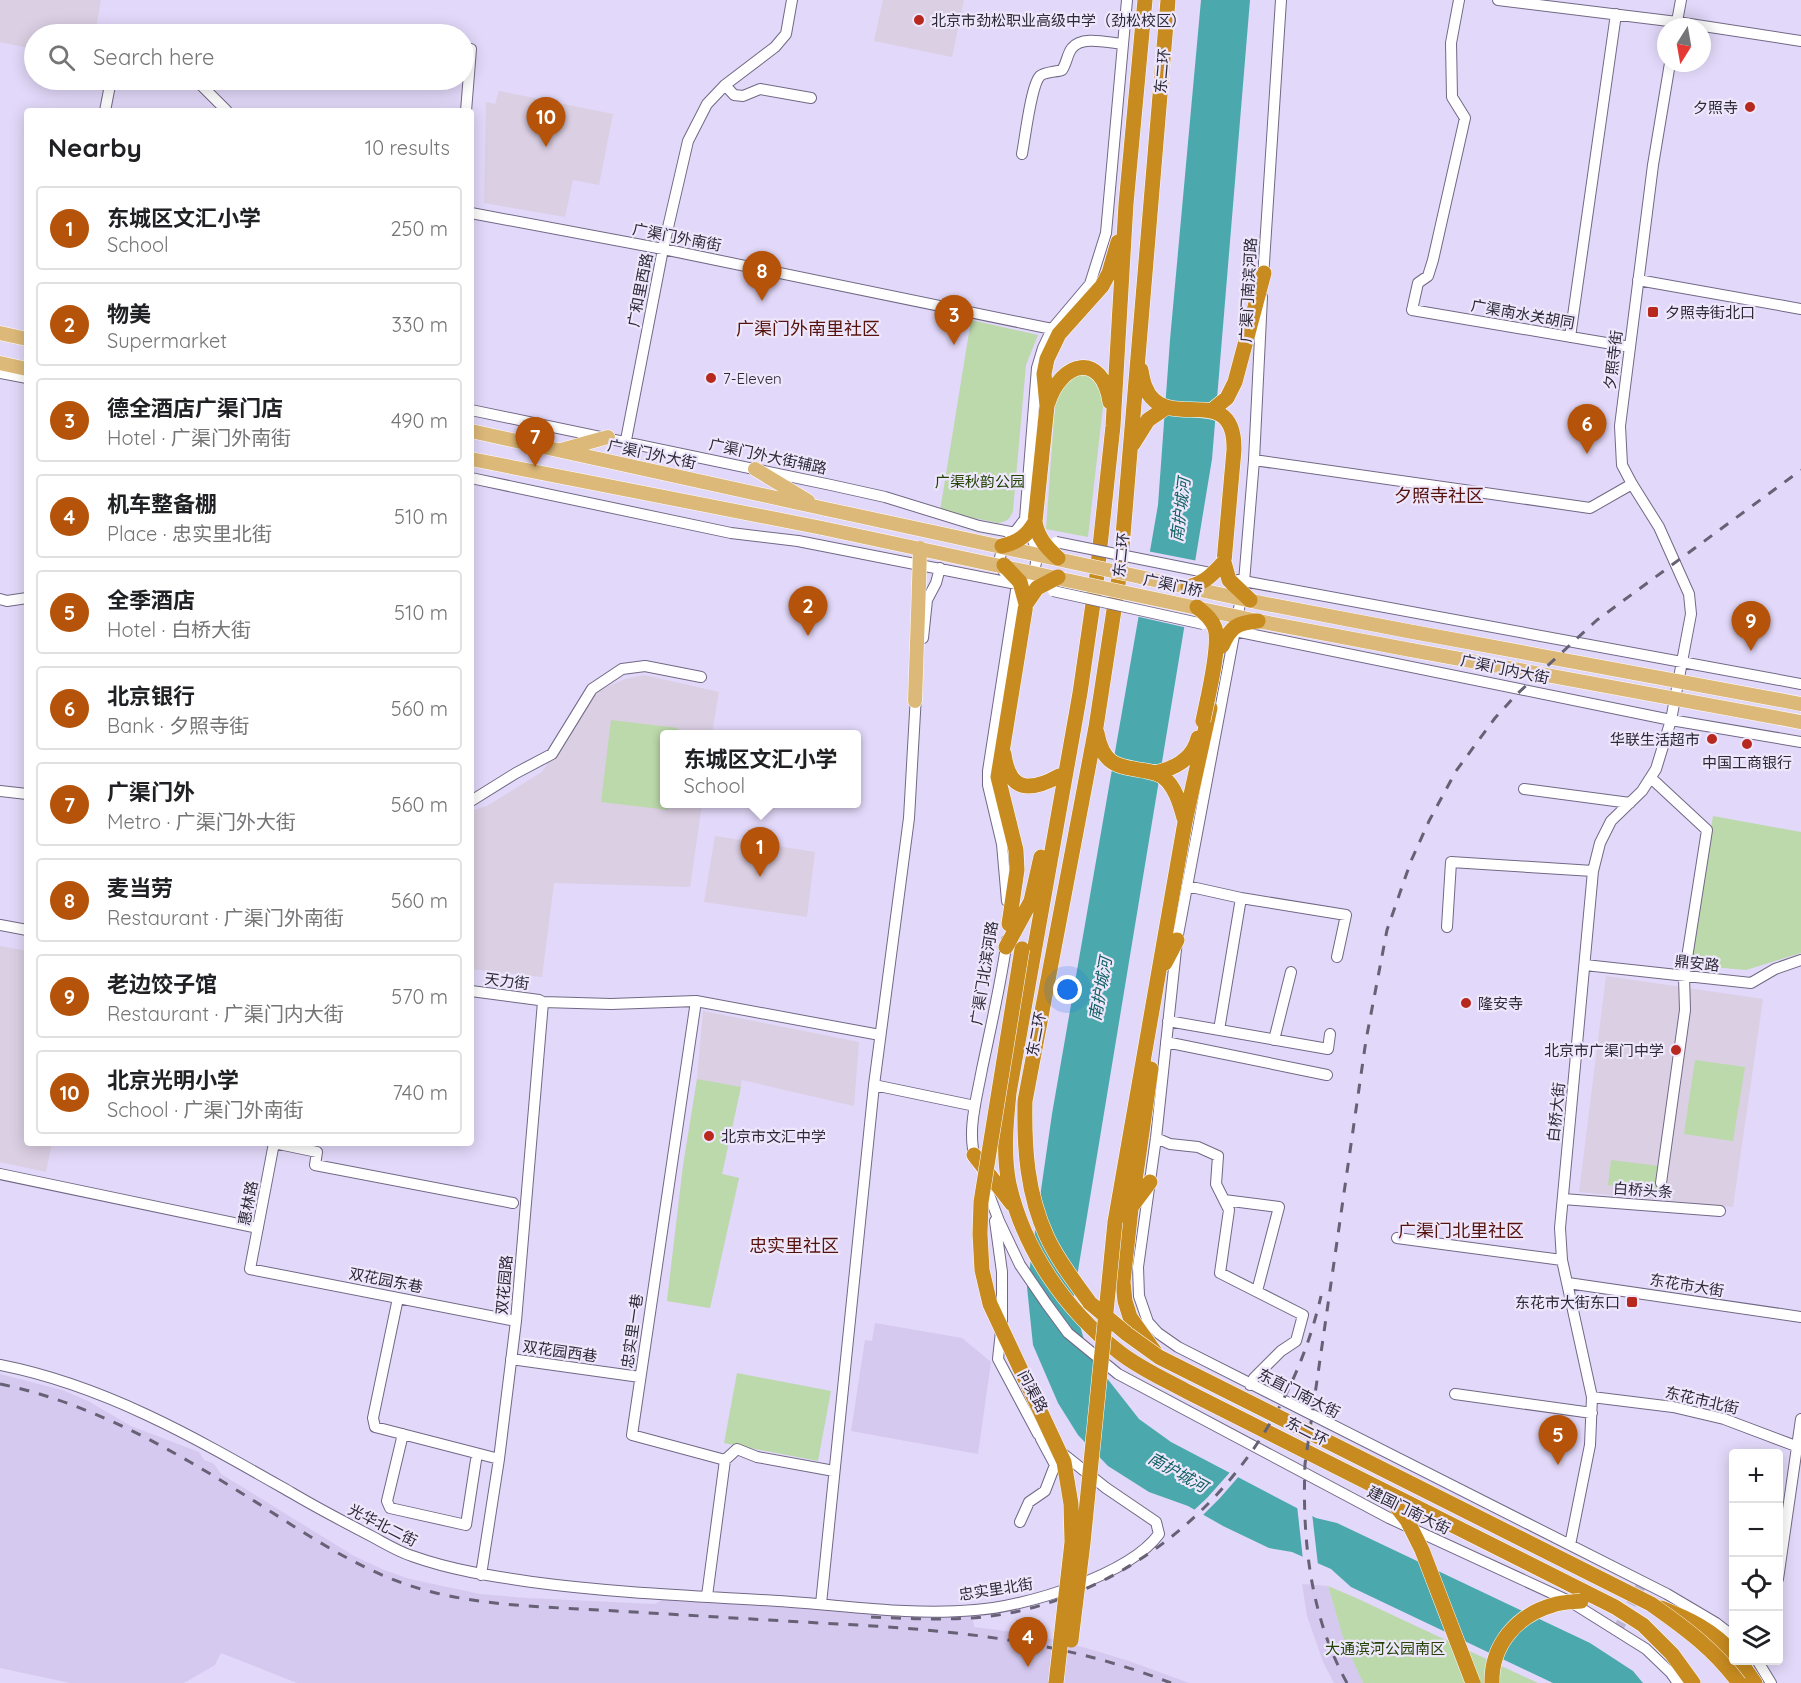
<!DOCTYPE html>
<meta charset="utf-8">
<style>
:root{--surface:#fff;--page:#f6f6f6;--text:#202124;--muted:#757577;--line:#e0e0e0;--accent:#b45309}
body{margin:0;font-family:Quicksand,"Noto Sans SC",sans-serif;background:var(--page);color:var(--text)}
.controls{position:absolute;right:18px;bottom:18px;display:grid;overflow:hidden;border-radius:6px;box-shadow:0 3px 15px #0003}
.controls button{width:54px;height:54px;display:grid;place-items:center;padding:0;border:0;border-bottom:2px solid var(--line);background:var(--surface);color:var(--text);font:30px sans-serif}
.compass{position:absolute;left:1657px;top:18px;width:54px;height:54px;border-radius:50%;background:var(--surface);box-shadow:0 3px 15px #0003;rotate:191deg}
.you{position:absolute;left:1068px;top:990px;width:21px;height:21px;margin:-15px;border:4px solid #fff;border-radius:50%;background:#1a73e8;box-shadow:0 0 0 9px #1a73e833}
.badge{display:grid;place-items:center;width:39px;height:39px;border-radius:50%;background:var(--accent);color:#fff;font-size:20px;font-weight:700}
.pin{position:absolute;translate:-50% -50px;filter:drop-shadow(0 2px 3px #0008)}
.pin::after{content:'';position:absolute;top:32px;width:21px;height:18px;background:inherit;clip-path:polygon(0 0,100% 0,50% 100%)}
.popup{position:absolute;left:660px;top:730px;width:201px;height:78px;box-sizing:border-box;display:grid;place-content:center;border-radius:6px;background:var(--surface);filter:drop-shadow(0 2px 4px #0005);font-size:20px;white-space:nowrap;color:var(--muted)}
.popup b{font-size:22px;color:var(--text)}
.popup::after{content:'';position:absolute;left:50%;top:100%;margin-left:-12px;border:12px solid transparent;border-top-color:var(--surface)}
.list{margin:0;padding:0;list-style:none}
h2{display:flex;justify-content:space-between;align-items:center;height:78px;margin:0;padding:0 24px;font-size:26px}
h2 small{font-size:20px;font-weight:400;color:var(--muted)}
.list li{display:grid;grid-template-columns:39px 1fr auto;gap:18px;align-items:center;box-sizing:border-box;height:84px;margin:0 12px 12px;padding:0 12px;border:2px solid var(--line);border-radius:6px}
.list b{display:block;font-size:22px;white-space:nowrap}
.list p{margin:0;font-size:20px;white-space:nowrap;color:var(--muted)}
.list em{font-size:20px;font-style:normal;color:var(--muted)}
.icon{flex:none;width:33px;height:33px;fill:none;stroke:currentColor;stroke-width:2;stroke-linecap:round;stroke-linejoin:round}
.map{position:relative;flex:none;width:1801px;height:1683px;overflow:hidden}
.search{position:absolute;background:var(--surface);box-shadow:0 3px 15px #0003;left:24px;top:24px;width:450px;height:66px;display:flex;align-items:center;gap:15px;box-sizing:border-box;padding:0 21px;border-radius:33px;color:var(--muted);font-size:22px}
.panel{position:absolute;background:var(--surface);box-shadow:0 3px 15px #0003;left:24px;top:108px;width:450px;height:1038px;border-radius:6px}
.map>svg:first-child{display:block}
.built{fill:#d5c9f0}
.education{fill:#dbcfe3}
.green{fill:#bcd9ab}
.water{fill:#4ba9ad}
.pier{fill:#e2d8f9}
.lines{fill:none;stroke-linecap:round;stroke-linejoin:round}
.minor-tunnel{stroke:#beb5d2;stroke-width:10;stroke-dasharray:10 5;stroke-linecap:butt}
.minor-casing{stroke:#726885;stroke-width:12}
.major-casing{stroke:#fff;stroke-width:15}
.highway-casing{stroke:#fff;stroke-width:16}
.minor{stroke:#fff;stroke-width:10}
.major{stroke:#ddb979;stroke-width:14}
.highway{stroke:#c78b20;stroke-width:15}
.rail{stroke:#666174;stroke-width:3;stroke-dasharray:10 10;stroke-linecap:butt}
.minor-bridge-casing{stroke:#726885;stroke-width:12;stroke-linecap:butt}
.major-bridge-casing{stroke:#fff;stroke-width:15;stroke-linecap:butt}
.highway-bridge-casing{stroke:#fff;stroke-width:16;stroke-linecap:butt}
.minor-bridge{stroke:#fff;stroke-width:10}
.major-bridge{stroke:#ddb979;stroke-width:14}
.highway-bridge{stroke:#c78b20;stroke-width:15}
.poi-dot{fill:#b7291e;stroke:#eee7fc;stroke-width:2}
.labels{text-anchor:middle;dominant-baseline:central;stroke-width:4.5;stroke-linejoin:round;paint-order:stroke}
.poi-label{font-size:15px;fill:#2d2936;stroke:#eee7fc;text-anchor:start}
.street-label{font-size:15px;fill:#2d2936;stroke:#eee7fc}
.park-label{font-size:15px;fill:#224304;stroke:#eee7fc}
.water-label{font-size:16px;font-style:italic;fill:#106063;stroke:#eee7fc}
.quarter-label{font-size:18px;fill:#56120c;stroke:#eee7fc}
</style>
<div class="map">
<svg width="1801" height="1683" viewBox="0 0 1801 1683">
<rect width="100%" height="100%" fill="#e2d8f9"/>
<path class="built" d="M875,1323L962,1338L991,1362L978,1454L851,1431L865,1340L872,1341Z
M0,1374L62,1390L88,1401L131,1426L199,1452L204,1460L214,1464L221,1474L354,1556L384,1570L410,1579L480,1594L527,1598L655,1604L662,1600L915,1615L972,1614L974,1627L1031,1634L1086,1648L1129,1661L1189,1683H297L221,1653L215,1665L184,1683H70L0,1668Z
M1302,1584L1328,1586L1344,1641L1363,1683H1334L1323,1662L1307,1616Z"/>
<path class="education" d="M0,0H101L95,34H34V49L0,42Z
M883,0H964L952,57L874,41Z
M499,91L613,114L599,185L573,180L565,217L484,203L486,102L495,104Z
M644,675L719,692L712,734H664V804H702L690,887L554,883L542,977L471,969V811L487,806L542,772L593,693L625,679Z
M715,836L815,852L807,917L704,902Z
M0,946L27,951V1143H52L46,1172L0,1162Z
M1606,976L1763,999L1733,1207L1579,1192Z
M703,1011L859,1042L854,1106L742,1080L722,1174L739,1178L710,1308L667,1301L683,1166L697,1079Z"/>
<path class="green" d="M971,320L1038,335L1026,365L1013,511C1010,519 1007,522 998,523L940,511Z
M1081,373L1092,377L1104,398L1088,537L1046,529L1056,392L1068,376Z
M611,720L678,728V734H664V804H669L668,810L601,802Z
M1713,816L1801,832V953L1746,970L1689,965Z
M1695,1060L1745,1067L1733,1141L1684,1134Z
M697,1079L741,1087L722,1174L739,1178L710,1308L667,1301L683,1166Z
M1611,1160L1659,1166L1657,1190L1608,1185Z
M737,1373L831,1391L818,1461L724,1443Z
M1328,1586L1354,1597L1538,1683H1363L1344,1641Z"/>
<path class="water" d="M1201,0H1250L1212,459L1073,1301L1088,1354L1139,1419L1171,1442L1316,1518L1337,1523L1590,1643L1633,1671L1643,1683H1553L1351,1587L1331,1569L1292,1552L1269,1548L1223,1526L1188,1506L1149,1492L1108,1466L1078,1435L1058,1403L1033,1345L1027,1287L1052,1114L1158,505L1170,340Z"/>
<path class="pier" d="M1147,551L1198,561L1188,628L1135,616Z
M1232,1470L1240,1475L1220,1498L1201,1517L1192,1512L1207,1498Z
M1297,1505L1312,1513L1318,1565L1303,1560Z"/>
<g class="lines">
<path class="minor-tunnel" d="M1617,1631L1643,1582"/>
<g class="minor-casing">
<path id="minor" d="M1459,0L1451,43L1452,97L1465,118L1433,260L1428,276L1418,283L1412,310L1630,347
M1498,0L1677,22L1801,41
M1676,27L1681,0
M196,80L227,111
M725,85L734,95L743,96L760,89L811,98
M105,111L111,80
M466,111L471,49
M1022,154C1025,139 1031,85 1040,76C1044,72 1056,72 1062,70C1067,63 1067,54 1072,48C1082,35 1109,43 1123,44
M471,213L663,249L1052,329
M1263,278L1281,0
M1638,280L1801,309
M1262,297L1254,460L1244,582L1177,940L1156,1138L1138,1267L1139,1296L1148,1322L1158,1333L1178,1347L1667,1594L1716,1623L1734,1637
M1570,337L1616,14
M0,373L27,378
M471,410L831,485L885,497L979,526L1021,534
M626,440L663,249L688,141L707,104L725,85L775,47L786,34L792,0
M1254,460L1590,508L1632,484
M471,478L731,533L798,541L1021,585
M1004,572L999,562L1002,549L1025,519L1037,368L1043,348L1052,329L1090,284L1106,233L1127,0
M1238,580L1801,684
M1024,585C1038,571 1040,554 1031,536
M0,599L7,601L27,598
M1230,630L1671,720L1801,742
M923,638L927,600L936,583L940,568
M1651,778L1707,830L1684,977L1685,1010L1661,1183
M1524,789L1630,803
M0,791L27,794
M471,801L516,773L552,754L592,689L622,669L645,666L701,677
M1187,886L1241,898L1346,915L1337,957
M1007,901L1002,844L988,785V771L1017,584L1016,582
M0,925L27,930
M1447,927L1451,862L1593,871
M1585,965L1751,983L1775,969L1801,960
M471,991L539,1000L543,1002L516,1321L499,1459L481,1575
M696,1001L632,1435L725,1460L707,1596
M543,1002L611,1004L696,1001L880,1035
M1168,1021L1328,1049L1330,1034
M1219,1030L1241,898
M1274,1040L1291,972
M1166,1042L1327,1075
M874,1085L909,818L916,695
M1156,1138L1170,1144L1198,1147L1218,1156L1216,1184L1229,1210L1220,1273L1303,1315L1296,1341L1281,1351L1254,1378L1250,1385
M274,1143L250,1269L516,1321
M274,1143L317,1152L315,1165L513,1203
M976,1161C966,1133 977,1097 982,1069C991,1026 1001,983 1007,940
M0,1174L258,1228
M985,1184L999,1221L1020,1265L1046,1303L1068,1333L1118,1374L1389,1518L1571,1602L1646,1649L1671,1673L1678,1683
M1563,1199L1720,1211
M1224,1200L1279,1207L1257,1291
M1397,1238L1562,1260
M1568,1283L1801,1317
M398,1298L373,1418L375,1427L499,1459
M511,1359L640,1377
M0,1365C107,1386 199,1440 292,1493C319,1509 346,1523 373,1537C386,1544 399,1552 412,1556C451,1570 491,1576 532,1582C614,1593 696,1596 778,1601C843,1605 909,1616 975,1610C1025,1607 1129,1575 1159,1534L1156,1522L1106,1488L1038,1434L998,1359L1002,1322V1272L995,1221
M1455,1394L1592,1413
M1592,1397L1673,1407L1724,1419L1801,1448
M403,1434L387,1501L390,1508L466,1525L476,1460
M725,1460L737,1449L757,1457L834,1471
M1020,1522L1029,1502L1045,1491L1055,1465L1041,1439
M1570,1545L1590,1445L1592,1397L1562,1260L1560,1228L1593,871L1600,843L1611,821L1642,791L1656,769L1671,720L1691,614L1689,594L1659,527L1632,484L1622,465L1620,426L1653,165L1670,63
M1778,1579L1801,1419
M821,1604L874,1085L975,1106
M1757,1660L1771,1683"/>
</g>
<g class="major-casing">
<path id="major" d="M0,333L27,339
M0,363L27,369
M471,431L826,509
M561,450L608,437
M471,459L822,528
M755,469L808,501
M1413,632L1801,704
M1411,650L1801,722
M915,701L919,584"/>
</g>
<g class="highway-casing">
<path id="highway" d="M1145,0L1126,204L1113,426L1096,583L1080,693L1009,1093C1006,1123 1003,1154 1009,1184C1024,1251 1066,1310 1119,1352C1139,1368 1164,1379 1186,1391L1615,1607L1643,1625L1672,1654L1693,1683
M1141,370C1143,381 1145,392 1154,400C1179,424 1235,386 1234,450L1224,562
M1048,403C1061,361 1102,351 1110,402
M1211,411L1227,398L1235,382L1264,273
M1133,444L1148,420L1167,407
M1035,522L1047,406L1044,374L1047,359L1059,334L1102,286L1109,273L1118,242
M1097,733C1103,765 1116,766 1146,771C1152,772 1158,773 1163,777C1175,786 1180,804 1184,818
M1004,754C1009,792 1030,792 1059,776
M1154,773C1174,769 1193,759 1198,738
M1009,924L1017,870L1016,850L998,777L1026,604
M1006,947L1031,901L1041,857
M1165,963L1177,940
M1151,1069L1131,1209L1123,1282L1125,1301L1130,1317L1155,1352
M974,1155L1012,1204
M1132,1206L1150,1182
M1115,1222L1185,822L1210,708
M1090,1303C1075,1282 1058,1261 1047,1237C1027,1194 1024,1148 1025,1101L1096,727L1120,571L1168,0
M1661,1608C1689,1619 1713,1630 1734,1654
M1739,1660L1755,1683"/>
</g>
<use href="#minor" class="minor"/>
<use href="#major" class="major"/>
<use href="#highway" class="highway"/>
<path class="rail" d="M0,1384C92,1403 173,1450 251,1499C308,1535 366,1576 432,1592C491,1607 555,1607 616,1611C684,1615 751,1619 819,1623C941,1629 1056,1638 1171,1683
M871,1617C919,1619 968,1622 1015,1612C1171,1577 1286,1449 1321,1296
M1347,1683C1310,1616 1302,1539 1305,1464L1366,1040L1387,930L1411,861L1429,821L1456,771L1495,718L1517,694L1597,620L1801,470"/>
<g class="minor-bridge-casing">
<path id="minor-bridge" d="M1056,542L1210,573
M1053,591L1203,624"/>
</g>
<g class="major-bridge-casing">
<path id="major-bridge" d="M826,509L1256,602L1413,632
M822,528L1258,621L1411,650
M919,584L920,548"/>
</g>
<g class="highway-bridge-casing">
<path id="highway-bridge" d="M1035,522C1038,538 1046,547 1058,558
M1002,546C1018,542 1027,536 1035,522
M1224,562L1229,580L1250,600
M1004,565L1020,582L1026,604
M1188,587C1205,583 1213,574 1224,562
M1026,604L1037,588L1058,577
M1197,607C1205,614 1211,618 1215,628C1221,646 1207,700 1203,721
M1222,646C1231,626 1237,623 1258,621
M1022,949L981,1202L980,1234L982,1270L990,1304L1064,1462L1071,1504L1072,1542L1056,1683
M1090,1303L1127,1334L1159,1357L1651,1604C1685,1628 1714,1649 1739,1683
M1396,1506L1407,1520L1422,1550L1473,1683
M1071,1640L1083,1543L1115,1222
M1492,1683C1491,1645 1517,1615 1553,1605C1562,1602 1572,1602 1581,1601"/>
</g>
<use href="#minor-bridge" class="minor-bridge"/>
<use href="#major-bridge" class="major-bridge"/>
<use href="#highway-bridge" class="highway-bridge"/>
</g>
<g class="poi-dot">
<circle cx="919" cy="20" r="6"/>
<circle cx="1750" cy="107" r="6"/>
<rect x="1647" y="306" width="12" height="12" rx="3"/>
<circle cx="711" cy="378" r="6"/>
<circle cx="1712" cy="739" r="6"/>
<circle cx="1747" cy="744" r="6"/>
<circle cx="1466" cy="1003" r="6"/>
<circle cx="1676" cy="1050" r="6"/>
<circle cx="709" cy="1136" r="6"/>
<rect x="1626" y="1296" width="12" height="12" rx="3"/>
</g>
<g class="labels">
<g class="poi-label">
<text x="931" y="20">北京市劲松职业高级中学（劲松校区）</text>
<text x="1738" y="107" text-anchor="end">夕照寺</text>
<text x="1665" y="312">夕照寺街北口</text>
<text x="723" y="378">7-Eleven</text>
<text x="1700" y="739" text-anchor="end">华联生活超市</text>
<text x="1747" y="762" text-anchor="middle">中国工商银行</text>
<text x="1478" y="1003">隆安寺</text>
<text x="1664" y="1050" text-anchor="end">北京市广渠门中学</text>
<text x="721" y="1136">北京市文汇中学</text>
<text x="1620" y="1302" text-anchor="end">东花市大街东口</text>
</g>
<g class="street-label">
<text transform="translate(1162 71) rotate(-85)">东二环</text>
<text transform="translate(677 237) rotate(11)">广渠门外南街</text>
<text transform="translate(640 290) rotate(-79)">广和里西路</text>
<text transform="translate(1248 290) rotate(-87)">广渠门南滨河路</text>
<text transform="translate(1523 314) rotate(10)">广渠南水关胡同</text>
<text transform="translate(1613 360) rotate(-83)">夕照寺街</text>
<text transform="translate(652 454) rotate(12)">广渠门外大街</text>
<text transform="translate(768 456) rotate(12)">广渠门外大街辅路</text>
<text transform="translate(1121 555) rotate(-84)">东二环</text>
<text transform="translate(1173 585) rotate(12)">广渠门桥</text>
<text transform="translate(1505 669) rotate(12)">广渠门内大街</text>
<text transform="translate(1697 963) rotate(6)">鼎安路</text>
<text transform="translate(984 973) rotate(-81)">广渠门北滨河路</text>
<text transform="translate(507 981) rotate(7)">天力街</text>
<text transform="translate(1036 1034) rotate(-79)">东二环</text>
<text transform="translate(1556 1112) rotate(-84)">白桥大街</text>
<text transform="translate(1643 1190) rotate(4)">白桥头条</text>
<text transform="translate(248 1203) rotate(-79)">惠林路</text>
<text transform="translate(386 1280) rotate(11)">双花园东巷</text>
<text transform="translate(504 1285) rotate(-85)">双花园路</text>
<text transform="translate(1687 1285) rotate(9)">东花市大街</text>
<text transform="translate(632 1331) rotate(-82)">忠实里一巷</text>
<text transform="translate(560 1351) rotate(8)">双花园西巷</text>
<text transform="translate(1033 1391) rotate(62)">问渠路</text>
<text transform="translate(1299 1393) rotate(27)">东直门南大街</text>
<text transform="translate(1702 1400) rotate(13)">东花市北街</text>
<text transform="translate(1307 1431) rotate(27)">东二环</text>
<text transform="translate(1409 1510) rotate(26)">建国门南大街</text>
<text transform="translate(383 1525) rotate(27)">光华北二街</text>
<text transform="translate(996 1589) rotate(-9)">忠实里北街</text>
</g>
<g class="park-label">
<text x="980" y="481">广渠秋韵公园</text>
<text x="1385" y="1648">大通滨河公园南区</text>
</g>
<g class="water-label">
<text transform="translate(1180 510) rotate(-83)">南护城河</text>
<text transform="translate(1100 989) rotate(-80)">南护城河</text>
<text transform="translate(1178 1472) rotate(29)">南护城河</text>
</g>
<g class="quarter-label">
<text x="808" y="328">广渠门外南里社区</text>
<text x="1439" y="495">夕照寺社区</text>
<text x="1461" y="1230">广渠门北里社区</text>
<text x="794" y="1245">忠实里社区</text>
</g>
</g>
</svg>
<div class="controls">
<button>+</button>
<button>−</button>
<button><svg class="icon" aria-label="locate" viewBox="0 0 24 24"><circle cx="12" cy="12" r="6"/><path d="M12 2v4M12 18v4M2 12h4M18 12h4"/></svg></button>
<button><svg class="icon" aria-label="layers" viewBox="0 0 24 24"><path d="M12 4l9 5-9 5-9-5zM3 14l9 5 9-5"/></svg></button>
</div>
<svg class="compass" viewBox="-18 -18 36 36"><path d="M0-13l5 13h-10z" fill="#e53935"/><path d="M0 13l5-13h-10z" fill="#757577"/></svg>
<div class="you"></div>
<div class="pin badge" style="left:760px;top:877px">1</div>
<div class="popup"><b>东城区文汇小学</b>School</div>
<div class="pin badge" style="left:808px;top:636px">2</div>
<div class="pin badge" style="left:954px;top:345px">3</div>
<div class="pin badge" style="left:1028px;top:1667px">4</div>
<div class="pin badge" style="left:1558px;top:1465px">5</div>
<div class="pin badge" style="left:1587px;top:454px">6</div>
<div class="pin badge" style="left:535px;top:467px">7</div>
<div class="pin badge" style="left:762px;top:301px">8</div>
<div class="pin badge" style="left:1751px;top:651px">9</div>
<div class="pin badge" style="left:546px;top:147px">10</div>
<div class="search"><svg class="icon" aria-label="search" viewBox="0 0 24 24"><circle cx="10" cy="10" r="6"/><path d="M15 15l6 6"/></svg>Search here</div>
<section class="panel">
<h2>Nearby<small>10 results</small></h2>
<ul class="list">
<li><span class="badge">1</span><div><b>东城区文汇小学</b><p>School</p></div><em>250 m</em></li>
<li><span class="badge">2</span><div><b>物美</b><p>Supermarket</p></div><em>330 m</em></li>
<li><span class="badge">3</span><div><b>德全酒店广渠门店</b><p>Hotel · 广渠门外南街</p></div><em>490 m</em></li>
<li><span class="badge">4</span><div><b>机车整备棚</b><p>Place · 忠实里北街</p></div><em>510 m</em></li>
<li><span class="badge">5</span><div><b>全季酒店</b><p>Hotel · 白桥大街</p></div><em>510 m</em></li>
<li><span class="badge">6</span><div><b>北京银行</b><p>Bank · 夕照寺街</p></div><em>560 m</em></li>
<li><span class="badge">7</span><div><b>广渠门外</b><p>Metro · 广渠门外大街</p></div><em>560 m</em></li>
<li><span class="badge">8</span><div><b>麦当劳</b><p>Restaurant · 广渠门外南街</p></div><em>560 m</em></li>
<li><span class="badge">9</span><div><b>老边饺子馆</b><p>Restaurant · 广渠门内大街</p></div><em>570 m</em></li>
<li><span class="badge">10</span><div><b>北京光明小学</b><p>School · 广渠门外南街</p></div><em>740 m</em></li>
</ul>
</section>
</div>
